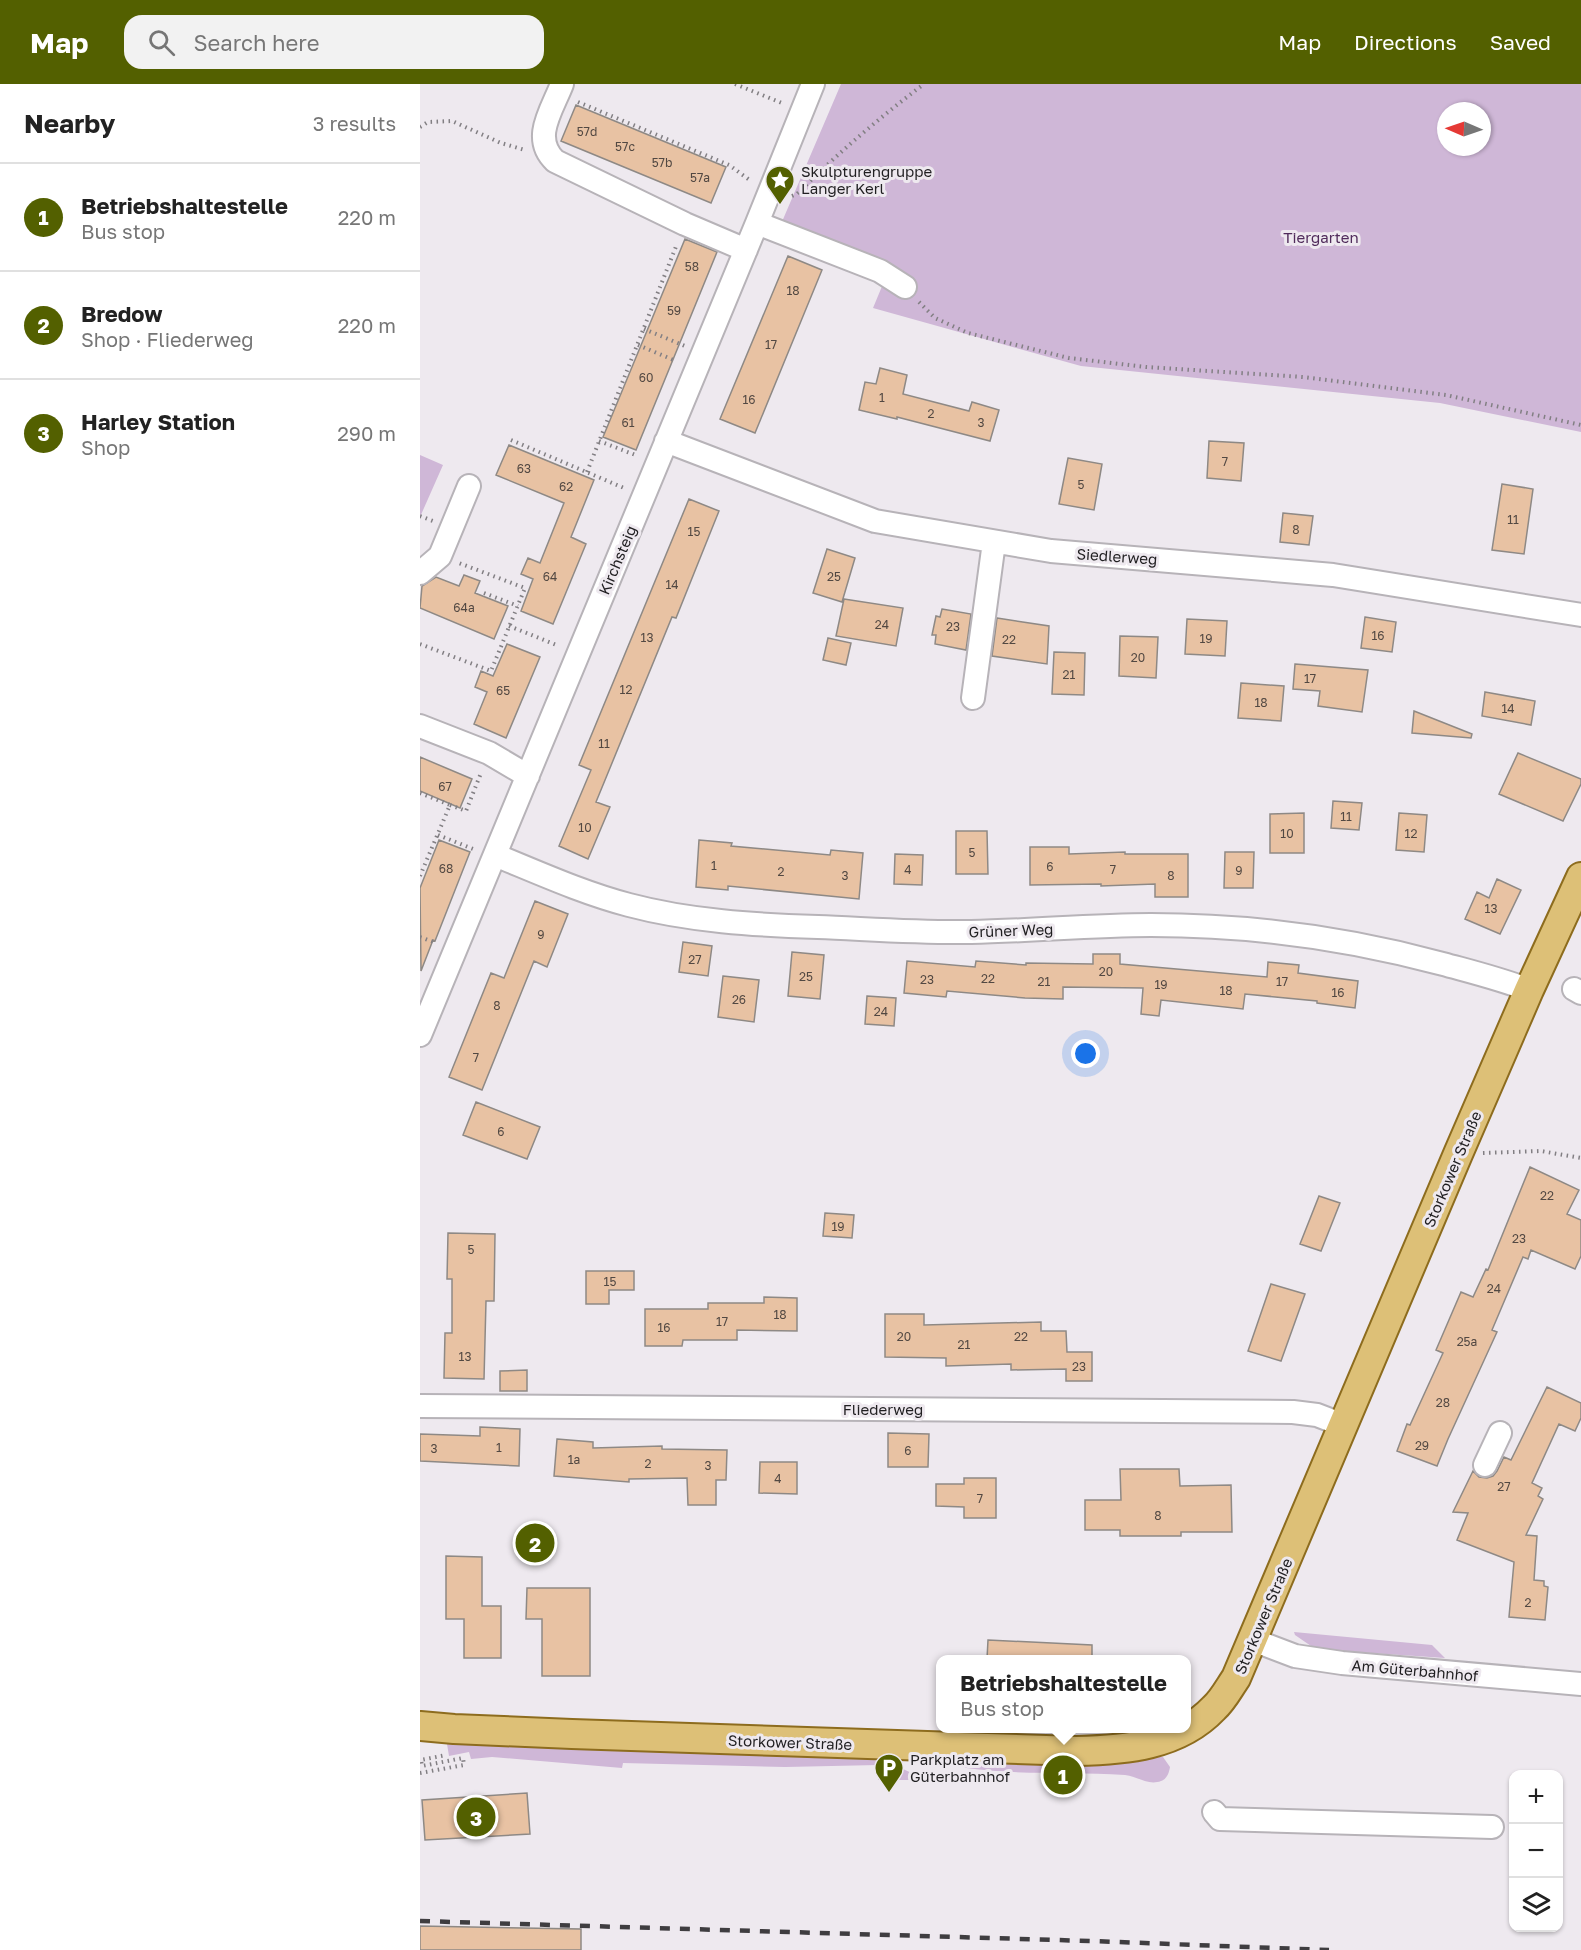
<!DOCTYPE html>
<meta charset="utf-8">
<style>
:root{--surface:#fff;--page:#f2f2f2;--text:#222;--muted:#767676;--line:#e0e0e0;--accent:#536000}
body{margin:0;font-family:"Golos Text",sans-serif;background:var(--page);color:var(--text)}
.controls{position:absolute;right:18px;bottom:18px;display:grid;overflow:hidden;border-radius:12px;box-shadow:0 2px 4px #0004}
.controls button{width:54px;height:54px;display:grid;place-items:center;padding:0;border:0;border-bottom:2px solid var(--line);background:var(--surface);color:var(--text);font:30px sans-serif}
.compass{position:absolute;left:1017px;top:18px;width:54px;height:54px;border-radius:50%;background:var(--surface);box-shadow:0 2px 4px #0004;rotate:272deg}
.you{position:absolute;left:666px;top:970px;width:21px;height:21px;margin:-15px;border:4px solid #fff;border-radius:50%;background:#1a73e8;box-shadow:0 0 0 9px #1a73e833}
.badge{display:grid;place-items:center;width:39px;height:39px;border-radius:50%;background:var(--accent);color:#fff;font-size:20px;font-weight:700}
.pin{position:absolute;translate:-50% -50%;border:3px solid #fff;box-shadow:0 2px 6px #0006}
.popup{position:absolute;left:516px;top:1571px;width:255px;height:78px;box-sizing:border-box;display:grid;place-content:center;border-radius:12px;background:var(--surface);filter:drop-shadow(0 2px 4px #0005);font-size:20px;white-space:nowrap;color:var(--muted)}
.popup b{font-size:22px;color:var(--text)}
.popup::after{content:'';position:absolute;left:50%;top:100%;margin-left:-12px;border:12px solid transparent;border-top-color:var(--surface)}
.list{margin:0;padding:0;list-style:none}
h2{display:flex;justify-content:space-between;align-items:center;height:78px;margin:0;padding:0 24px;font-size:26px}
h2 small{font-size:20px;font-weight:400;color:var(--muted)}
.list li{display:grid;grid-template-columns:39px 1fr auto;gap:18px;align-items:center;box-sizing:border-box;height:108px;padding:0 24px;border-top:2px solid var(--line)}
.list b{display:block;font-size:22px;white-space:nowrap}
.list p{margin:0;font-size:20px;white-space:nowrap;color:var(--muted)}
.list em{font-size:20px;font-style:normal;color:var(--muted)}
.icon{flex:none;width:33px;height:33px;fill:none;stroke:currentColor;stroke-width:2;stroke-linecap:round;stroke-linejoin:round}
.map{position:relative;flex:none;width:1161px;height:1866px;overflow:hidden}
header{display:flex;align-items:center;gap:36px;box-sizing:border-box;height:84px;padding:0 30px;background:var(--accent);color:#fff}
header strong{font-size:28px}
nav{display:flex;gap:33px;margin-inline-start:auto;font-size:21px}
.search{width:420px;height:54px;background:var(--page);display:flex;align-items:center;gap:15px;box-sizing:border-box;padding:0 21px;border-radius:18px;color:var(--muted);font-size:22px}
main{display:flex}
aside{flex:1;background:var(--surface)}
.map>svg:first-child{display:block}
.green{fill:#cfb7d7;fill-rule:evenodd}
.building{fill:#e8c2a3;stroke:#8e8985;stroke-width:1.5}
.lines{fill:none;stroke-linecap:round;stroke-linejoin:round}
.minor-casing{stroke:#b7b3b8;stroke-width:26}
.major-casing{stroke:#8d6c1e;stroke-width:32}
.path{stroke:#827f83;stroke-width:4;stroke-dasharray:1.5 4.5;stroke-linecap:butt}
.minor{stroke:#fff;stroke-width:22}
.major{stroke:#ddc077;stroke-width:28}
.rail{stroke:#3f3d40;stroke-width:4.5;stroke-dasharray:10 10;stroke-linecap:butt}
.labels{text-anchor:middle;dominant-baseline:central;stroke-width:6;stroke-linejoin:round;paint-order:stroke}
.number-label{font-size:12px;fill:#524842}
.poi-label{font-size:15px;fill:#201f21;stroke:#eee9ef;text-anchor:start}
.park-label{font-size:15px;fill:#502b5b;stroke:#eee9ef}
.street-label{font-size:15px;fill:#201f21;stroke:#eee9ef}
</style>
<header>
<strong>Map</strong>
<div class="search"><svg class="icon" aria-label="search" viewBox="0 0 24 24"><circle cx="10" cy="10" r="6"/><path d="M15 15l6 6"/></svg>Search here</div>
<nav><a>Map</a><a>Directions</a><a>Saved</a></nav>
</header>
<main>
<aside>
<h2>Nearby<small>3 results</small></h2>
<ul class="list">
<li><span class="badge">1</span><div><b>Betriebshaltestelle</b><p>Bus stop</p></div><em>220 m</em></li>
<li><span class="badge">2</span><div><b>Bredow</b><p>Shop · Fliederweg</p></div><em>220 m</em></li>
<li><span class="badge">3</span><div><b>Harley Station</b><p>Shop</p></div><em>290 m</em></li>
</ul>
</aside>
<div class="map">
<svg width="1161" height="1866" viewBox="0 0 1161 1866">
<rect width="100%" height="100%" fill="#eee9ef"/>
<path class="green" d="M421,0H1161V348L1020,319L661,282L453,224L470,183L361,140ZM1026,27H1062V63H1026Z
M0,371L23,381L0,433Z
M874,1548L1012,1561L1025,1574L922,1567L891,1562L875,1551Z
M43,1657L430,1671C451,1675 486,1682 502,1696H458V1681L365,1683L203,1679L202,1684L72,1673L51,1675L49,1668L29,1672L27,1660Z
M495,1672H734L743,1673L750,1683C749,1689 747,1695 741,1697C728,1702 717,1692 705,1691C634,1686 564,1695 495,1672Z"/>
<path class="building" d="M156,21L306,83L291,119L141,57Z
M265,155L297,168L216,366L183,353Z
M368,172L402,186L335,349L300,335Z
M460,284L487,291L483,310L549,327L552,318L579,326L570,357L477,333V335L439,326L445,298L456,300Z
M789,357L824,359L821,397L787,394Z
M89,361L174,396L151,453L166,460L133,540L101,527L113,495L101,490L108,474L120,479L144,419L76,391Z
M648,374L682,380L674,426L639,420Z
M1082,400L1113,405L1104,470L1072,466Z
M269,415L299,427L256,534L252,533L176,718L190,723L168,775L139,762L171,686L159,681Z
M863,429L893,432L889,461L860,458Z
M407,465L435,474L422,518L393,509Z
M44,491L60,497L55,509L88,522L74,555L0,524L2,502L16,493L39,502Z
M424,515L483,524L476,562L416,552Z
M522,525L551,530L546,566L515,560L516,551H512L516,532L520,533Z
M945,533L976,538L972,568L941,564Z
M577,534L629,542L627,580L572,572Z
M767,535L807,537L805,572L765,570Z
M700,552L738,553L736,594L699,592Z
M408,554L431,559L426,581L403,576Z
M87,560L120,573L86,654L54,640L67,608L55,603L61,587L73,592Z
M634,568L665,569L664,611L632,610Z
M875,580L948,586L942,628L898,622L900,607L873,605Z
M821,599L864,602L861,637L818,634Z
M1065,608L1115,617L1111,641L1062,632Z
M994,627L1052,650L1051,654L992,649Z
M1098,669L1161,695V700L1143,737L1079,710Z
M0,673L52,695L40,724L0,707Z
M913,717L942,719L939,746L911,744Z
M884,729V769H850V730Z
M979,729L1007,731L1004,768L976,766Z
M536,747H567L568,790H536Z
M19,756L50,768L15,857L13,856L1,887L0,804Z
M279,756L312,759L311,762L410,771L411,766L443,769L439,815L308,802V806L276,803Z
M610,763H649V770L705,768V770H768V813H735V800L681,802V800L610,801Z
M805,768H834L833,804H804Z
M475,770L503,771L502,801L474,800Z
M1077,795L1101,806L1080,850L1045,835L1057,808L1069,814Z
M115,817L148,830L127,883L114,877L62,1006L29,993L71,889L84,894Z
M263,858L292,862L288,892L259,888Z
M372,868L404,871L400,915L368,912Z
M673,870H700V880L847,893L848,878L879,881L878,889L938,897L935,924L897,919V917L825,910L823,925L741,916L739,932L721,930L723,904L643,903V915L605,914L527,907L526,913L484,909L487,877L555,883L556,877L606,881V879L673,880Z
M303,892L339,896L334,938L298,933Z
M447,912L476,914L474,942L445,940Z
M56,1018L120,1043L107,1075L43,1051Z
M1110,1083L1159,1106L1147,1130L1161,1136V1172L1155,1185L1111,1166L1108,1175L1103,1173L1072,1246L1077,1248L1028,1355L1017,1382L977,1367L987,1340L990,1341L1023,1269L1016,1266L1041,1208L1053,1213L1066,1185L1068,1186Z
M899,1112L920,1119L901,1167L880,1160Z
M405,1129L434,1131L432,1154L403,1152Z
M28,1149L75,1150L74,1217H66L64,1295L24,1294L25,1249H32V1195H27Z
M166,1187H214V1206H189V1220H166Z
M851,1200L885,1210L861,1277L828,1267Z
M344,1213L377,1214V1247L317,1246V1256H263L262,1262H225V1225H288V1219H344Z
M465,1230H504V1241L621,1238V1247H646L647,1268H672V1297H646V1285L591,1286V1280L526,1282V1274L465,1273Z
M107,1286V1307H80V1287Z
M1127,1303L1161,1319V1334L1155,1347L1139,1340L1112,1399L1122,1404L1118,1412L1123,1415L1106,1451L1117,1452L1114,1496L1124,1497V1502L1128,1503L1125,1536L1089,1533L1094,1478L1037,1456L1048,1429L1033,1428L1053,1387L1059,1393L1067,1394L1073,1392L1077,1387L1084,1373L1091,1376Z
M60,1343L100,1345L99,1382L0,1377V1350L60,1352Z
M468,1349L509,1350L508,1383H468Z
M137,1355L173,1358V1364L242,1362V1365L307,1366L306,1396H296V1421H268L267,1394L209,1395V1398L134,1392Z
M340,1378H377V1410L339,1409Z
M700,1385H759L760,1402L811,1401L812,1448H761V1452H700V1446H665V1416H701Z
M544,1394H576V1434H544V1423L516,1422V1400H544Z
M26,1472L62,1473V1522H81V1574H44V1535H26Z
M107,1504H170V1592H122V1535H106Z
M568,1556L672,1561V1575H567Z
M107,1709L110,1750L5,1756L2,1716Z
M0,1842L161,1845V1866H0Z"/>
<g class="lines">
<g class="minor-casing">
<path id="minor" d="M142,0C132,26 111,54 135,77L265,140L326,166
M337,139L460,187L485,203
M246,357L455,437L631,467L913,491L1161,531
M0,489L20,472L49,402
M553,614L574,458
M0,642L69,669L108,692
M75,771C119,789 163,809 209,821C269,837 335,841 398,843C448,845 500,849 551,848C611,847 671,841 731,841C830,841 927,854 1023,880C1052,888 1081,895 1109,906
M1154,905L1161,909
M0,951L337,139L393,0
M0,1322L873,1328L897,1331L923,1341
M1065,1381L1080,1349
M833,1556L875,1572L922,1579L1161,1600
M794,1728L800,1735L1072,1743"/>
</g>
<g class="major-casing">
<path id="major" d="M0,1642L34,1645L152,1650L656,1667C705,1666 758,1662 794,1624C803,1616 809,1604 816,1594L1038,1070L1109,906L1161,793"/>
</g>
<path class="path" d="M315,0L362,19
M158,18L309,81L331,97
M0,43L8,38L32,37L81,59L105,66
M372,112L377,110C417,70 459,34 504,0
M499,218L515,234L548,249L649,274L726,283L883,293L1026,311L1161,341
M224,245L265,262
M218,261L256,277
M91,356L204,404
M179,357L218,372
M167,388L257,160
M0,432L13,437
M64,509L98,522
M89,542L139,562
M0,560L71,587L105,504L39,479
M0,709L30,721L0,792
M30,721L46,727L61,689
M18,751L53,765
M0,853L16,859
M1063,1069L1121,1067L1161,1074
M0,1689L44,1681L43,1674L2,1682L1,1676L26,1671"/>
<use href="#minor" class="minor"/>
<use href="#major" class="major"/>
<path class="rail" d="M0,1837L670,1857L909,1866"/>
</g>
<defs>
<g id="sight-pin" transform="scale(1.5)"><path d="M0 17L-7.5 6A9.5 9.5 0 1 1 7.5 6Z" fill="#536000" stroke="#eee9ef"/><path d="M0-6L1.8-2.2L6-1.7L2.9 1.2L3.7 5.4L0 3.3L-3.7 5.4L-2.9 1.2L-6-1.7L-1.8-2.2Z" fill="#fff"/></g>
<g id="parking-pin" transform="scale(1.5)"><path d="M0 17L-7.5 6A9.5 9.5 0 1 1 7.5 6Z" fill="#536000" stroke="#eee9ef"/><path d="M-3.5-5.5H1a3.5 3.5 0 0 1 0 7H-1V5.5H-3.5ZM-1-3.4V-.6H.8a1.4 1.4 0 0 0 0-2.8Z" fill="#fff"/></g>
</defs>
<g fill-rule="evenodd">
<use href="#sight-pin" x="360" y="96"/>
<use href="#parking-pin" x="469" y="1684"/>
</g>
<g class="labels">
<g class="number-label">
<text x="167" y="47">57d</text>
<text x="205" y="62">57c</text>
<text x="242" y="78">57b</text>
<text x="280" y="93">57a</text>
<text x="272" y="182">58</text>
<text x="373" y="206">18</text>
<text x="254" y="226">59</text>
<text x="351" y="260">17</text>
<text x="226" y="293">60</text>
<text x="462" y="313">1</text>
<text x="329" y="315">16</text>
<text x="511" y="329">2</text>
<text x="208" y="338">61</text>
<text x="561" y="338">3</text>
<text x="805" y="377">7</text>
<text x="104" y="384">63</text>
<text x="661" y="400">5</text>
<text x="146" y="402">62</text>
<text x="1093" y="435">11</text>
<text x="876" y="445">8</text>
<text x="274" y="447">15</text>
<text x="130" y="492">64</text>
<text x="414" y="492">25</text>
<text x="252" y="500">14</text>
<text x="44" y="523">64a</text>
<text x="462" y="540">24</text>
<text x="533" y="542">23</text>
<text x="958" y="551">16</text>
<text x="227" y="553">13</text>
<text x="786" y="554">19</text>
<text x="589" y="555">22</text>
<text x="718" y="573">20</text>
<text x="649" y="590">21</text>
<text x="890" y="594">17</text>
<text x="206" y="605">12</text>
<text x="83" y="606">65</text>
<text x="841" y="618">18</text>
<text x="1088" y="624">14</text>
<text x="184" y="659">11</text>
<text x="25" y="702">67</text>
<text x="926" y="732">11</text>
<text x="165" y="743">10</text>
<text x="867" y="749">10</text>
<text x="991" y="749">12</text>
<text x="552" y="768">5</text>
<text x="294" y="781">1</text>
<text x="630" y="782">6</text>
<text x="26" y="784">68</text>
<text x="488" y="785">4</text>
<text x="693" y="785">7</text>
<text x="819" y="786">9</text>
<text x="361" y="787">2</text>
<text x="425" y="791">3</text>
<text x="751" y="791">8</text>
<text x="1071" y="824">13</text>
<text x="121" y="850">9</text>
<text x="275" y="875">27</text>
<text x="686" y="887">20</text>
<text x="386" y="892">25</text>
<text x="568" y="894">22</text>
<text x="507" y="895">23</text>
<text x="624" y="897">21</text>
<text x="862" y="897">17</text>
<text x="741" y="900">19</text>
<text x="806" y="906">18</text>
<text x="918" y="908">16</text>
<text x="319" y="915">26</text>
<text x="77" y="921">8</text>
<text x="461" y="927">24</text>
<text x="56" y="973">7</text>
<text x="81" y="1047">6</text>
<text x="1127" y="1111">22</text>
<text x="418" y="1142">19</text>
<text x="1099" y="1154">23</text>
<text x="51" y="1165">5</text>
<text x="190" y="1197">15</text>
<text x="1074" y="1204">24</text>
<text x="360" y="1230">18</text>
<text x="302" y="1237">17</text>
<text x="244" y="1243">16</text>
<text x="484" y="1252">20</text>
<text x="601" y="1252">22</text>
<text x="1047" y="1257">25a</text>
<text x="544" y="1260">21</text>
<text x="45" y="1272">13</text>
<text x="659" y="1282">23</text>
<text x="1023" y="1318">28</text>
<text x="1002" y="1361">29</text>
<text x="79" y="1363">1</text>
<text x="14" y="1364">3</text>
<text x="488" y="1366">6</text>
<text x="154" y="1375">1a</text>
<text x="228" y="1379">2</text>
<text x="288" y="1381">3</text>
<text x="358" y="1394">4</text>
<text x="1084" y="1402">27</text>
<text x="560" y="1414">7</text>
<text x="738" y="1431">8</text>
<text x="1108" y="1518">2</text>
</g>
<g class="poi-label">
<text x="381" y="87">Skulpturengruppe<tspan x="381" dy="17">Langer Kerl</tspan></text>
<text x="490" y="1675">Parkplatz am<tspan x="490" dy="17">Güterbahnhof</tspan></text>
</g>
<g class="park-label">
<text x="901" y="153">Tiergarten</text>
</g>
<g class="street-label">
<text transform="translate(697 472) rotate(4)">Siedlerweg</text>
<text transform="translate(197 476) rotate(-67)">Kirchsteig</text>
<text transform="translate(591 846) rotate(-2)">Grüner Weg</text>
<text transform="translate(1032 1085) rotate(-67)">Storkower Straße</text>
<text x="463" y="1325">Fliederweg</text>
<text transform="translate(843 1532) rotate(-67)">Storkower Straße</text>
<text transform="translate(995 1586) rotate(5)">Am Güterbahnhof</text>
<text transform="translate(370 1658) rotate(2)">Storkower Straße</text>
</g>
</g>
</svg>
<div class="controls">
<button>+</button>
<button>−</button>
<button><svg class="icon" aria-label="layers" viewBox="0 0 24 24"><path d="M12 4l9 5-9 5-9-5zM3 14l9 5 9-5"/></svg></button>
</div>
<svg class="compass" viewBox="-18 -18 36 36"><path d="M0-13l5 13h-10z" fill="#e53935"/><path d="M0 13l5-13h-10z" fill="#767676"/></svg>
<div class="you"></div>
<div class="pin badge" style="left:643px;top:1691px">1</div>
<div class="popup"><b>Betriebshaltestelle</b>Bus stop</div>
<div class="pin badge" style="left:115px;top:1459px">2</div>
<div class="pin badge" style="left:56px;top:1733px">3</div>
</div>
</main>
